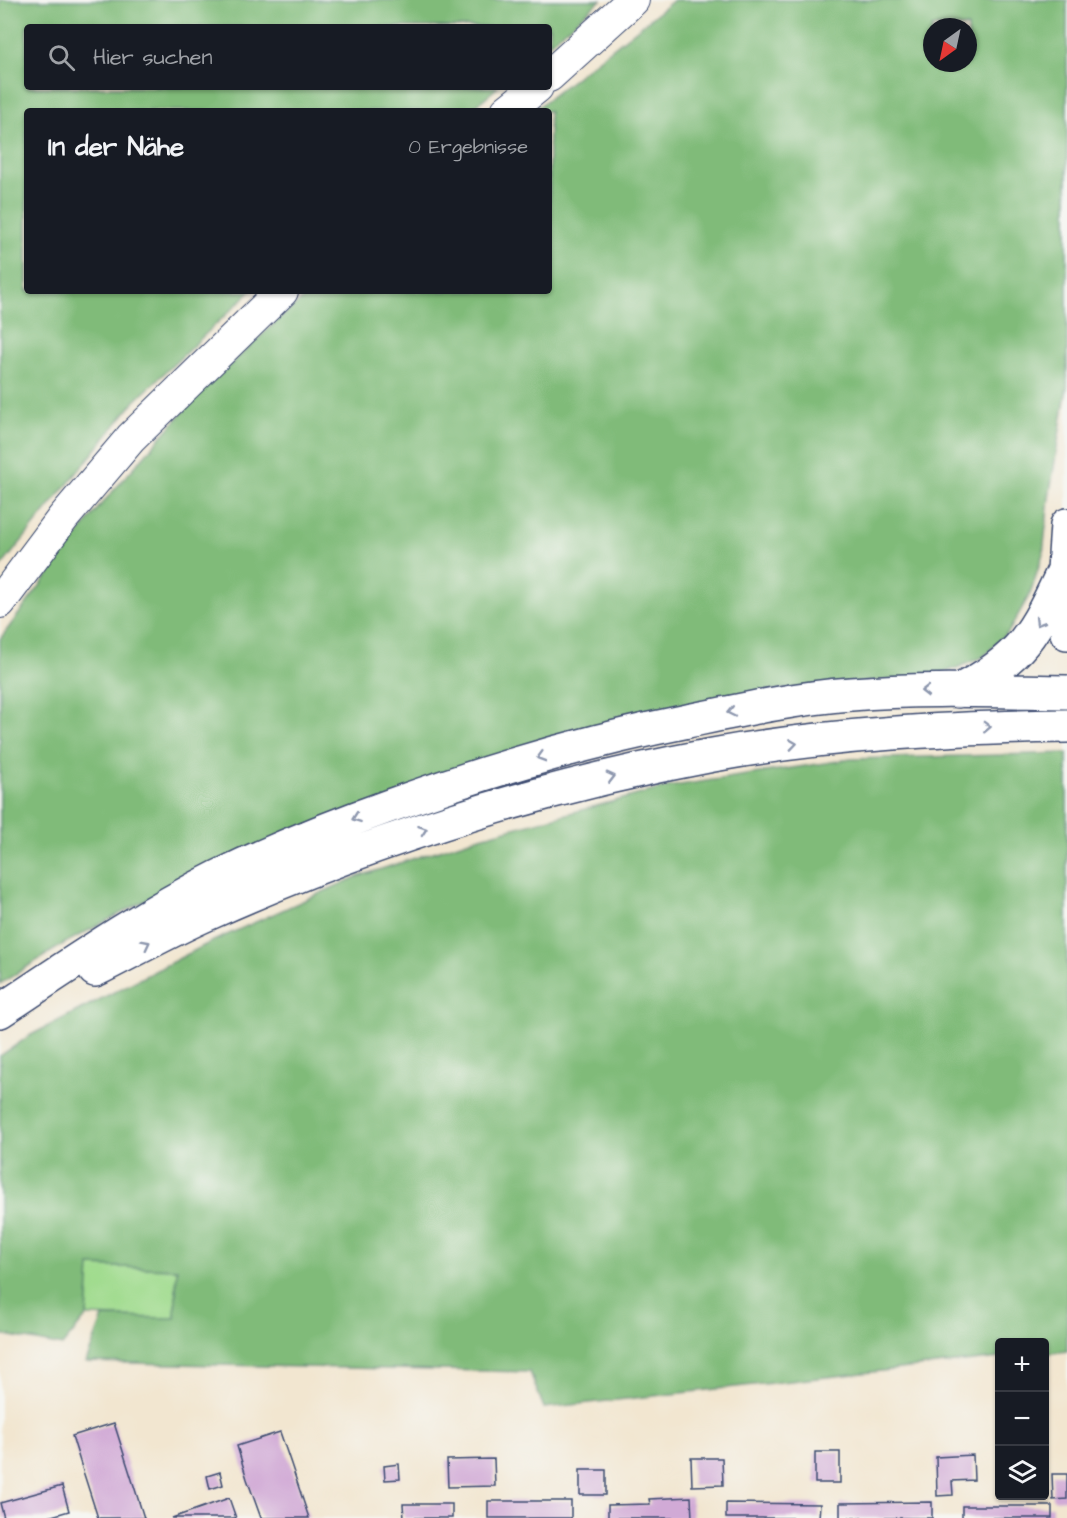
<!DOCTYPE html>
<html lang="de">
<meta charset="utf-8">
<style>
:root{--surface:#171b24;--page:#20242c;--text:#f1f3f6;--muted:#9ea1a6;--line:#363941}
body{margin:0;font-family:"Architects Daughter",sans-serif;background:var(--page);color:var(--text)}
.controls{position:absolute;right:18px;bottom:18px;display:grid;overflow:hidden;border-radius:6px;box-shadow:0 2px 4px #0004}
.controls button{width:54px;height:54px;display:grid;place-items:center;padding:0;border:0;border-bottom:2px solid var(--line);background:var(--surface);color:var(--text);font:30px sans-serif}
.compass{position:absolute;left:923px;top:18px;width:54px;height:54px;border-radius:50%;background:var(--surface);box-shadow:0 2px 4px #0004;rotate:213deg}
.list{margin:0;padding:0;list-style:none}
h2{display:flex;justify-content:space-between;align-items:center;height:78px;margin:0;padding:0 24px;font-size:26px}
h2 small{font-size:20px;font-weight:400;color:var(--muted)}
.icon{flex:none;width:33px;height:33px;fill:none;stroke:currentColor;stroke-width:2;stroke-linecap:round;stroke-linejoin:round}
.map{position:relative;flex:none;width:1067px;height:1518px;overflow:hidden}
.search{position:absolute;background:var(--surface);box-shadow:0 2px 4px #0004;left:24px;top:24px;width:528px;height:66px;display:flex;align-items:center;gap:15px;box-sizing:border-box;padding:0 21px;border-radius:6px;color:var(--muted);font-size:22px}
.panel{position:absolute;background:var(--surface);box-shadow:0 2px 4px #0004;left:24px;top:108px;width:528px;height:186px;border-radius:6px}
.map>svg:first-child{display:block}
.green{fill:#a0db8e;stroke:#5e8576;stroke-width:1.5}
.forest{fill:#80bb79;stroke:#4e756c;stroke-width:1.5;fill-rule:evenodd}
.building{fill:#d1aad6}
.lines{fill:none;stroke-linecap:round;stroke-linejoin:round}
.minor-casing{stroke:#3b4a6f;stroke-width:34}
.major-casing{stroke:#3b4a6f;stroke-width:36}
.minor{stroke:#fff;stroke-width:32}
.major{stroke:#fff;stroke-width:33}
.oneway{stroke:#8d97ae}
</style>
<div class="map">
<svg width="1067" height="1518" viewBox="0 0 1067 1518">
<rect width="100%" height="100%" fill="#f6f6f2"/>
<filter id="ink" filterUnits="userSpaceOnUse"><feTurbulence type="fractalNoise" baseFrequency=".0167" numOctaves="2"/><feDisplacementMap in="SourceGraphic" scale="12" xChannelSelector="R" yChannelSelector="G"/><feConvolveMatrix kernelMatrix="1 2 1 2 8 2 1 2 1" color-interpolation-filters="sRGB"/></filter>
<filter id="wash" filterUnits="userSpaceOnUse"><feTurbulence type="fractalNoise" baseFrequency=".008" numOctaves="4" result="noise"/><feDisplacementMap in="SourceGraphic" scale="24" xChannelSelector="R" yChannelSelector="G"/><feGaussianBlur stdDeviation="1.35" result="paint"/><feColorMatrix in="noise" values="0 0 0 0 0 0 0 0 0 0 0 0 0 0 0 0 0 1.4 0 .05"/><feComposite in="paint" operator="in"/></filter>
<g filter="url(#wash)">
<rect width="100%" height="100%" fill="#f2e6d0"/>
<path class="green" d="M89,1266L177,1269L175,1319L87,1316Z"/>
<path class="forest" d="M0,0H601L549,44V27H27V87H498L469,111H27V291H251L135,401L0,568Z
M674,0H1067V386L1049,498L1043,554L1030,594L1009,631L983,657L949,671L923,677L763,691L193,875L65,943L0,984V639L99,507L200,393L280,318L313,291H549V111H533ZM932,27H968V63H932Z
M1067,753V1351L1045,1354L1044,1342H1000L999,1358L544,1408L530,1372L86,1362L103,1317L175,1318L177,1269L90,1266L87,1316L62,1346L0,1334V1056L31,1035L211,942L354,878L473,839L667,787L851,759Z"/>
<g id="blocks">
<path class="building" d="M114,1423L134,1486L144,1518H98L82,1468L72,1436Z
M280,1432L291,1464L309,1518H261L247,1479L237,1446Z
M815,1452H840V1483H815Z
M973,1455L974,1480L952,1481L953,1495L937,1496L936,1457Z
M691,1458H722L723,1485L692,1486Z
M494,1459L495,1486L448,1487L447,1460Z
M399,1464L400,1479L385,1480L384,1466Z
M580,1470H606V1495H580Z
M220,1472L223,1485L210,1489L207,1476Z
M1052,1474H1067V1499L1053,1500Z
M62,1486L69,1511L45,1518H4L0,1503Z
M691,1497L692,1518H608V1505L650,1504L649,1499Z
M229,1498L236,1518H172Z
M488,1501H571V1518H488Z
M932,1502V1518H840V1503Z
M726,1503L820,1504L819,1518H726Z
M403,1504H452V1518H404Z
M962,1506H1052V1518H962Z"/>
</g>
</g>
<g filter="url(#ink)">
<use href="#blocks" fill-opacity="0" stroke="#3b4a6f" stroke-width="1.5"/>
<g class="lines">
<g class="minor-casing">
<path id="minor" d="M549,76L633,0
M507,111L537,87
M0,602L63,518L131,438L282,291"/>
</g>
<g class="major-casing">
<path id="major" d="M1067,525L1064,570L1067,633
M958,691C1022,659 1035,632 1064,570
M95,970C133,951 170,930 209,913C370,841 540,787 713,755C829,734 949,728 1067,726
M0,1011C71,964 142,915 218,877C275,849 333,826 392,805C489,770 587,741 688,721C741,710 796,698 851,694C922,688 995,691 1067,692"/>
</g>
<use href="#minor" class="minor"/>
<use href="#major" class="major"/>
</g>
<defs><path id="oneway-chevron" d="M-2-3.5L2.5 0L-2 3.5" fill="none" stroke-width="1.6" stroke-linecap="round" stroke-linejoin="round" transform="scale(1.5)"/></defs>
<g class="oneway">
<use href="#oneway-chevron" transform="translate(1039 622) rotate(121)"/>
<use href="#oneway-chevron" transform="translate(925 691) rotate(180)"/>
<use href="#oneway-chevron" transform="translate(731 712) rotate(168)"/>
<use href="#oneway-chevron" transform="translate(987 727) rotate(-2)"/>
<use href="#oneway-chevron" transform="translate(793 744) rotate(-8)"/>
<use href="#oneway-chevron" transform="translate(541 757) rotate(164)"/>
<use href="#oneway-chevron" transform="translate(611 777) rotate(-14)"/>
<use href="#oneway-chevron" transform="translate(356 818) rotate(160)"/>
<use href="#oneway-chevron" transform="translate(423 830) rotate(-19)"/>
<use href="#oneway-chevron" transform="translate(146 944) rotate(-27)"/>
</g>
</g>
</svg>
<div class="controls">
<button>+</button>
<button>−</button>
<button><svg class="icon" aria-label="layers" viewBox="0 0 24 24"><path d="M12 4l9 5-9 5-9-5zM3 14l9 5 9-5"/></svg></button>
</div>
<svg class="compass" viewBox="-18 -18 36 36"><path d="M0-13l5 13h-10z" fill="#e53935"/><path d="M0 13l5-13h-10z" fill="#9ea1a6"/></svg>
<div class="search"><svg class="icon" aria-label="search" viewBox="0 0 24 24"><circle cx="10" cy="10" r="6"/><path d="M15 15l6 6"/></svg>Hier suchen</div>
<section class="panel">
<h2>In der Nähe<small>0 Ergebnisse</small></h2>
<ul class="list">
</ul>
</section>
</div>
